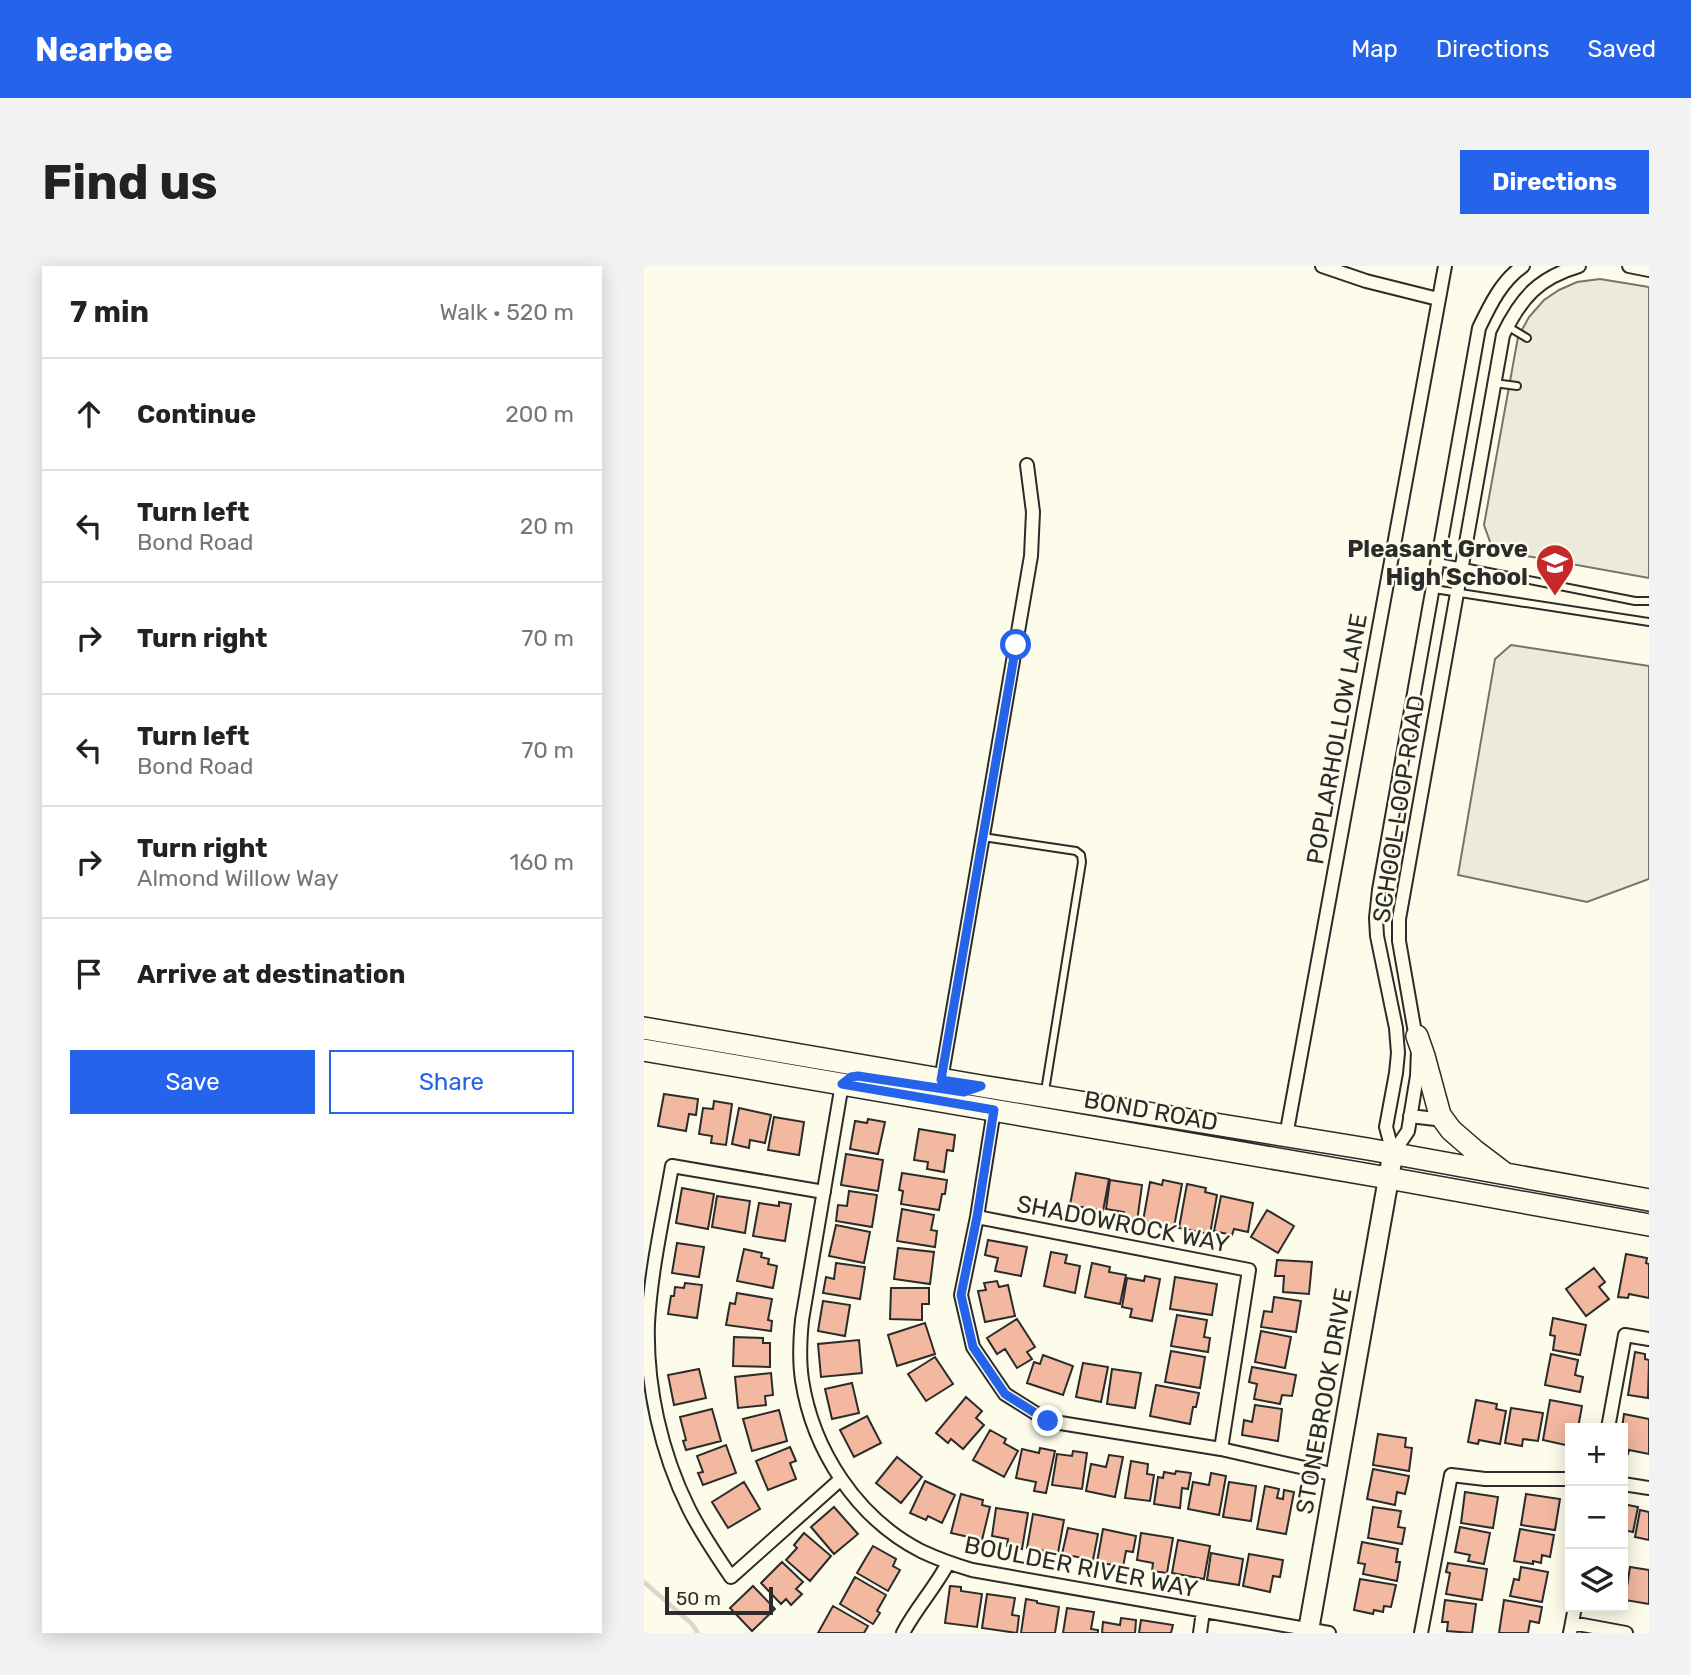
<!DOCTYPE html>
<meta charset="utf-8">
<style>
:root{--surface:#fff;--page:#f2f2f2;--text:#222;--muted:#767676;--line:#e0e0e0;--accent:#2563eb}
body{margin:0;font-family:Rubik,sans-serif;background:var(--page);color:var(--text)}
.controls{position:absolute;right:21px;bottom:21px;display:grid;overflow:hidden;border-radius:0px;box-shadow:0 4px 18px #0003}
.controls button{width:63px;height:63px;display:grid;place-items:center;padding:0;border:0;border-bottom:2px solid var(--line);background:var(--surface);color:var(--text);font:35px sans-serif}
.scale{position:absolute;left:21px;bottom:18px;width:108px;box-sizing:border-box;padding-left:7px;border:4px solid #2b2b2b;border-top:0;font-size:19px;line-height:24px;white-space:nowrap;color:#2b2b2b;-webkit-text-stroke:5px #fdfbea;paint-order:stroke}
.stop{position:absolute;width:21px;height:21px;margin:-16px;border:5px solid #2563eb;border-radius:50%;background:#fff}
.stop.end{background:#2563eb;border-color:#fff;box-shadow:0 2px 7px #0008}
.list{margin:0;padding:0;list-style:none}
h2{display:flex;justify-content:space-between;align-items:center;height:91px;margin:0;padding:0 28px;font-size:30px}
h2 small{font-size:23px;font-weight:400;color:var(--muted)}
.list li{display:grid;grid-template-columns:46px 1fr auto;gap:21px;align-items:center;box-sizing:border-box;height:112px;padding:0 28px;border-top:2px solid var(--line)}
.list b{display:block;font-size:26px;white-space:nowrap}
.list p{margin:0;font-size:23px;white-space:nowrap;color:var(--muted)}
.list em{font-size:23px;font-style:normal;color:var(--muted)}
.actions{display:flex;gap:14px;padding:21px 28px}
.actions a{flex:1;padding:16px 0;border:2px solid var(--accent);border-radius:0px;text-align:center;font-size:24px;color:var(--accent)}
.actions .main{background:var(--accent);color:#fff}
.icon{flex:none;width:38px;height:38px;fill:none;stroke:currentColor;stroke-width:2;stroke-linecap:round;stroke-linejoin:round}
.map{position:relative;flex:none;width:1005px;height:1367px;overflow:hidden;border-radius:0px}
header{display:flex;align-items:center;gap:42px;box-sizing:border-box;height:98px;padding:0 35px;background:var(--accent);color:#fff}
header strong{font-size:33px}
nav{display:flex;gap:38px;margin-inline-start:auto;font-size:24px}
.intro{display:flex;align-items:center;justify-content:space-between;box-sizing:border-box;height:168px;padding:0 42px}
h1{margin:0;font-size:49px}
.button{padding:18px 32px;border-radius:0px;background:var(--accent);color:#fff;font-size:24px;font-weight:700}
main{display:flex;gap:42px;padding:0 42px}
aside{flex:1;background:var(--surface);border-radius:0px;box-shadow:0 4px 18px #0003}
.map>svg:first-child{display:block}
.green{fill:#ecebdb;stroke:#74746e;stroke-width:2}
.parking{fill:#eceadb;stroke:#74746e;stroke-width:2}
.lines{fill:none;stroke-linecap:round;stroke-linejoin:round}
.stream{stroke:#d8d7c9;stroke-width:4.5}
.building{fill:#f2b8a0;stroke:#2b2b2b;stroke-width:2}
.lane-casing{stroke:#2b2b2b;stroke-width:10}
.street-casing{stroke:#2b2b2b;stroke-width:16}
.secondary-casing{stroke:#2b2b2b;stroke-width:23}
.primary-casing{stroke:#2b2b2b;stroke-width:24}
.lane{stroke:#fdfbea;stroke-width:6}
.street{stroke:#fdfbea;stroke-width:12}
.secondary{stroke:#fdfbea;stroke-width:19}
.primary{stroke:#fdfbea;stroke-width:21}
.route{stroke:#2563eb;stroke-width:9}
.labels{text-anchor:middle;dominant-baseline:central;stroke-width:5;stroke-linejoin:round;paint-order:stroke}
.poi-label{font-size:24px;font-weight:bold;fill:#2b2b2b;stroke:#fdfbea;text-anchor:end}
.street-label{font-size:24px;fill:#2b2b2b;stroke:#fdfbea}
</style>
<header>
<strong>Nearbee</strong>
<nav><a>Map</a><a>Directions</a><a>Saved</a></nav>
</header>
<div class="intro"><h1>Find us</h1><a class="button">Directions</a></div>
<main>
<aside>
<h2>7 min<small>Walk · 520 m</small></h2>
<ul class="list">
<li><svg class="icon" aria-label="ahead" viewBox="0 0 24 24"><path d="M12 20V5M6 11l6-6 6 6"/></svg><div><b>Continue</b></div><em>200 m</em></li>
<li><svg class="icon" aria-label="left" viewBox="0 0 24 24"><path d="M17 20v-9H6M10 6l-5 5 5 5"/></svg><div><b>Turn left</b><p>Bond Road</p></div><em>20 m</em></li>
<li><svg class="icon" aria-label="right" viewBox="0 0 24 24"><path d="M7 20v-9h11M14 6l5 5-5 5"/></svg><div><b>Turn right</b></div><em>70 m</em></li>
<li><svg class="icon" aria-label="left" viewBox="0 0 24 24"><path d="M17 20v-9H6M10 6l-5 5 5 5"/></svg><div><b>Turn left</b><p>Bond Road</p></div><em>70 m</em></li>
<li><svg class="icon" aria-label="right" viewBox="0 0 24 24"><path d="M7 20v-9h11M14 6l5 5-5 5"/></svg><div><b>Turn right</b><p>Almond Willow Way</p></div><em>160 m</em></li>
<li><svg class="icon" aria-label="arrive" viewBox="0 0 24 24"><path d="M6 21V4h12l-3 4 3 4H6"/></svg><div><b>Arrive at destination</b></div></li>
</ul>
<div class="actions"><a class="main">Save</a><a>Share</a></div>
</aside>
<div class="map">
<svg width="1005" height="1367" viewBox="0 0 1005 1367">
<rect width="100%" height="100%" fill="#fdfbea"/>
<path class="green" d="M867,379L1005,400V613L943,636L814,609L851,393Z"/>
<path class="parking" d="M956,13L1005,21V312L849,284L840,259L874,71L885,51L900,34L915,24L933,16Z"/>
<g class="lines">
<path class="stream" d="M0,1316L48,1358L54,1367"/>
</g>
<path class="building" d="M20,828L54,833L52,849L45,848L42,865L14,860Z
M70,835L88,838L82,879L67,877L68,870L55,868L59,842L69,843Z
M95,842L127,849L121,877L106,874L105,882L88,878Z
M130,851L160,856L155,889L124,884Z
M224,853L241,856L234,888L206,883L211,855L223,857Z
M275,863L311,869L309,885L303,884L300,906L283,903L284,896L270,894Z
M202,888L239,894L234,925L197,919Z
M258,907L303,914L301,928H298L295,944L257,938L259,925L255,924Z
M432,907L465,913L459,945L426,939Z
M466,914L498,919L493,956L479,953L480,946L462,943Z
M519,914L538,918L530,961L499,955L506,916L518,919Z
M543,918L562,922L561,926L573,929L566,968L535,962Z
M38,922L70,928L64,963L32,957Z
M205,925L233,929L228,961L192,955L194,939L203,940Z
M73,930L106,935L101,967L68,961Z
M577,930L609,937L604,966L590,963L588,969L570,965Z
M135,936L147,938L141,975L109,970L115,937L135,940Z
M258,943L290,949L287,964L293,965L291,981L253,975Z
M623,944L650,960L634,987L607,971Z
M192,959L226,966L220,997L185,990Z
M344,974L383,981L377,1010L351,1005L354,992L341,989Z
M33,977L60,981L55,1011L28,1007Z
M254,982L290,986L286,1018L250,1013Z
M100,983L118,987L117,991L125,993L124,998L133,1000L129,1022L93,1015Z
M407,986L423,989L421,997L436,1000L431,1027L400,1020Z
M982,988L1003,992L1002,997L1005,998V1032L985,1028L984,1032L974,1031Z
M633,994L668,996L665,1028L639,1026L640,1010H631Z
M192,997L221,1001L216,1033L179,1027L182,1011L190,1013Z
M448,997L466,1001L465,1006L482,1009L476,1038L441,1031Z
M950,1002L961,1016L955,1021L965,1033L942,1050L922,1023Z
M501,1010L516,1013L508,1055L486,1051L488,1043L478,1041L483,1012L500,1015Z
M531,1011L573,1018L568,1049L526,1043Z
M353,1015L355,1021L364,1019L371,1050L341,1056L334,1025L342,1024L340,1017Z
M41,1017L58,1019L53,1052L24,1048L27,1030H30L31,1021L40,1022Z
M247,1022H285V1038H278V1054L246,1053Z
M93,1027L128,1033L124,1054L128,1055L127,1065L82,1059L86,1037L91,1038Z
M630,1031L657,1035L652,1066L617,1061L620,1045L628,1046Z
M179,1035L206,1039L201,1070L174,1065Z
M533,1049L563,1054L560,1071L566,1072L564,1086L527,1080Z
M909,1052L942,1059L936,1089L909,1084L911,1070L906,1069Z
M373,1053L391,1081L383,1086L388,1093L373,1102L361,1083L353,1088L343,1072Z
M281,1057L291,1088L253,1100L244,1069Z
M617,1065L647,1071L641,1102L611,1096Z
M90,1071L119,1072V1077H126V1101L89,1100Z
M215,1074L218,1107L177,1111L174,1078Z
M527,1085L561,1091L556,1122L521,1116Z
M991,1086L1001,1088V1093L1005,1094L1004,1132L984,1129Z
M907,1088L934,1094L931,1109L939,1111L936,1126L901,1119Z
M399,1089L429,1100L419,1129L383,1117L390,1096L396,1098Z
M291,1091L309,1118L282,1135L264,1108Z
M439,1097L464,1101L457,1136L432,1131Z
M608,1101L652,1109L648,1130L638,1129L636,1138L610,1133L613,1118L605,1116Z
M55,1103L62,1132L30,1139L24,1109Z
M468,1103L497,1107L491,1142L463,1138Z
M127,1107L129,1129L121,1130L122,1139L94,1142L91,1111Z
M208,1117L215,1147L188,1153L181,1123Z
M512,1119L555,1127L552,1141H549L546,1158L506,1150Z
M322,1131L338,1145L332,1152L340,1159L319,1183L307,1173L304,1177L292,1167Z
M832,1134L853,1138L852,1143L862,1145L856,1178L835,1174L834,1178L824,1176Z
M906,1134L938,1140L934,1162H926V1180L899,1174Z
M611,1139L638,1143L634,1175L598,1169L600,1154L608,1156Z
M867,1142L899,1147L894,1175L879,1173L878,1180L861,1177Z
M68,1143L77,1175L42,1184L39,1175L42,1174L36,1151Z
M135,1144L143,1175L108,1185L99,1153Z
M980,1148L1005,1153V1188L985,1184L984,1188L979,1187L978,1162Z
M223,1150L237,1177L210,1191L196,1164Z
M346,1164L362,1173L360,1177L374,1185L360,1211L329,1194Z
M734,1168L762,1172L761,1181L768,1182L765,1205L729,1199Z
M82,1179L92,1207L59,1219L54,1207L59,1206L53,1190Z
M146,1181L152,1195L146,1197L152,1213L124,1224L112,1195Z
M396,1182L411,1185L402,1227L390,1225L392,1216L372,1212L378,1183L395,1187Z
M429,1185L443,1187L438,1223L408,1219L413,1188L428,1190Z
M465,1189L479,1191L471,1231L442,1225L447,1198L462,1201Z
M253,1191L278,1211L257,1237L232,1217Z
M487,1195L504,1198L503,1208L510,1209L506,1235L481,1232Z
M729,1203L765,1210L761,1228L753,1226L751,1239L723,1233Z
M532,1205L547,1207L544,1223L538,1222L536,1242L510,1238L514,1211L519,1212L520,1206L531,1208Z
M567,1207L582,1210L575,1249L544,1243L549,1216L565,1219Z
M281,1215L311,1229L298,1257L284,1250L282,1254L266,1247Z
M100,1216L116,1243L84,1262L68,1236Z
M585,1216L612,1220L607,1255L579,1251Z
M621,1220L635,1223L633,1232L639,1233L640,1224L650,1226L642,1268L613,1263Z
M821,1226L854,1231L849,1262L817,1257Z
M317,1228L339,1234L338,1239L346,1241L338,1274L307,1267Z
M882,1228L916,1233L911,1264L877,1259Z
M979,1238L994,1241L989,1266L979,1264Z
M190,1241L214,1268L190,1288L167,1261Z
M729,1241L757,1245L754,1261L761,1262L758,1278L724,1272Z
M352,1242L384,1247L378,1283L363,1280L364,1273L348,1270Z
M996,1244L1005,1246V1274L991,1271Z
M389,1248L420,1254L414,1287L383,1282Z
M816,1261L846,1267L840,1298L824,1295L826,1289L811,1286Z
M424,1262L454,1268L449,1294L418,1288Z
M459,1263L492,1270L489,1286L482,1285L479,1301L453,1296Z
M876,1263L910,1269L906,1291L898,1289L897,1297L889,1295V1298L870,1295Z
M160,1267L187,1290L166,1315L142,1294L153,1282L150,1279Z
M497,1267L529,1272L523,1307L508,1305L509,1297L493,1294Z
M534,1274L566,1280L560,1313L528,1307Z
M718,1276L754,1283L752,1296H756L753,1315L719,1308L721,1298L714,1297Z
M229,1280L252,1293L249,1300L256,1304L244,1325L213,1307Z
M567,1287L599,1293L595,1319L563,1314Z
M605,1288L639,1294L636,1311L629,1310L626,1326L599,1320Z
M138,1296L159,1316L152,1323L158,1328L147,1339L142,1333L137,1338L117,1317Z
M804,1297L843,1303L838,1334L802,1328L806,1307L802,1306Z
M877,1301L904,1306L898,1336L866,1330L870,1313L875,1314Z
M986,1301L1005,1304V1338L981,1334Z
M211,1311L242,1329L233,1345L236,1347L229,1358L196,1338Z
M716,1313L752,1319L747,1341L740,1340L739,1346L730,1344L729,1348L710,1344Z
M109,1320L131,1343L108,1365L86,1342Z
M306,1320L317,1321V1325L338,1328L333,1361L301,1357Z
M343,1328L371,1332L368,1349L375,1350L373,1367L338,1362Z
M382,1333L393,1335V1337L415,1341L411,1367H377Z
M801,1334L832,1338L828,1367L803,1365L804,1356H798Z
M860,1334L898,1341L895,1357L886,1355L884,1367H855Z
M189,1340L224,1360L220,1367H174Z
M423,1342L450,1346L447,1363L454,1364V1367H419Z
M477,1352L492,1354L491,1367H458L459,1356L476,1359Z
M497,1354L529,1359L527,1367H495Z"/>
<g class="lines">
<g class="lane-casing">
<path id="lane" d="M863,60L883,72
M850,117L873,120
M794,296L991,335H1005
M790,323L1005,356
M339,571L432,585L437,589L438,596L401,825"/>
</g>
<g class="street-casing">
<path id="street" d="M678,0L722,15L794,33
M985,0L1005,4
M297,814L387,290L389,246L383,199
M198,818L158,1054C156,1074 155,1094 158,1114C169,1185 213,1252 277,1285C294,1293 311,1299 328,1304L685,1367
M350,844L333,951L317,1029L329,1081L361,1128L404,1155L577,1183L692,1209
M766,850L800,854
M642,870L801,0
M749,887L764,865L773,810L774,784L755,675V653L859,69C877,32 894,12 935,0
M749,887L742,861L752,807L754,787L752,762L733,670L732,652L735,624L835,62C846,39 858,14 879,0
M180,926L28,900C19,952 7,1004 4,1057C2,1120 17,1187 45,1243C57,1267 72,1289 87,1311L197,1213
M333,951L605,1004L577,1183
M964,1162L981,1069L1005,1073
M979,1218L1005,1222
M928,1357L982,1367
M259,1367C272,1342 291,1322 304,1297
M556,1367L559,1345
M777,1367L807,1209L841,1213H926
M926,1367L931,1341"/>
</g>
<g class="secondary-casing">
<path id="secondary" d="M664,1367L749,887"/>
</g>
<g class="primary-casing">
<path id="primary" d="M0,762L337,820L724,883L1005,934
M773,770L780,790L796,849L807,864L830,884L859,906
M0,784L744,912L1005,959"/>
</g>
<use href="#lane" class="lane"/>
<use href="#street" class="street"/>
<use href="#secondary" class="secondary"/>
<use href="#primary" class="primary"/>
</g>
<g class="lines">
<path class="route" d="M372,379L297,814L337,820L320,826L214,810L207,811L198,818L350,844L333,951L317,1029L329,1081L361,1128L404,1155"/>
</g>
<defs>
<g id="school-pin" transform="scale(2.0125)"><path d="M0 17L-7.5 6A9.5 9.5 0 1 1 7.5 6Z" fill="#c62828" stroke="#fdfbea"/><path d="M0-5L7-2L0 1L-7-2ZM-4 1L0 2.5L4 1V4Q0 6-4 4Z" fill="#fff"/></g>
</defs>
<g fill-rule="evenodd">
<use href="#school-pin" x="911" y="297"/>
</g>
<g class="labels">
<g class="poi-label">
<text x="884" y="283">Pleasant Grove<tspan x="884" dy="28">High School</tspan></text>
</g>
<g class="street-label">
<text transform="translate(693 473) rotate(-80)">POPLARHOLLOW LANE</text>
<text transform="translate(755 543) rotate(-81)">SCHOOL LOOP ROAD</text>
<text transform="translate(507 845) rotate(10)">BOND ROAD</text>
<text transform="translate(479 958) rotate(11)">SHADOWROCK WAY</text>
<text transform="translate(680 1135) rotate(-80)">STONEBROOK DRIVE</text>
<text transform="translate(437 1301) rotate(11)">BOULDER RIVER WAY</text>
</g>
</g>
</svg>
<div class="controls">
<button>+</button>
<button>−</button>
<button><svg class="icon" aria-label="layers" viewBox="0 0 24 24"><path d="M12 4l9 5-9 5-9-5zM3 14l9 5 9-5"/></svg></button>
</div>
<div class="scale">50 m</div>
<div class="stop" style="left:372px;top:379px"></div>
<div class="stop end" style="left:404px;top:1155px"></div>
</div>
</main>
